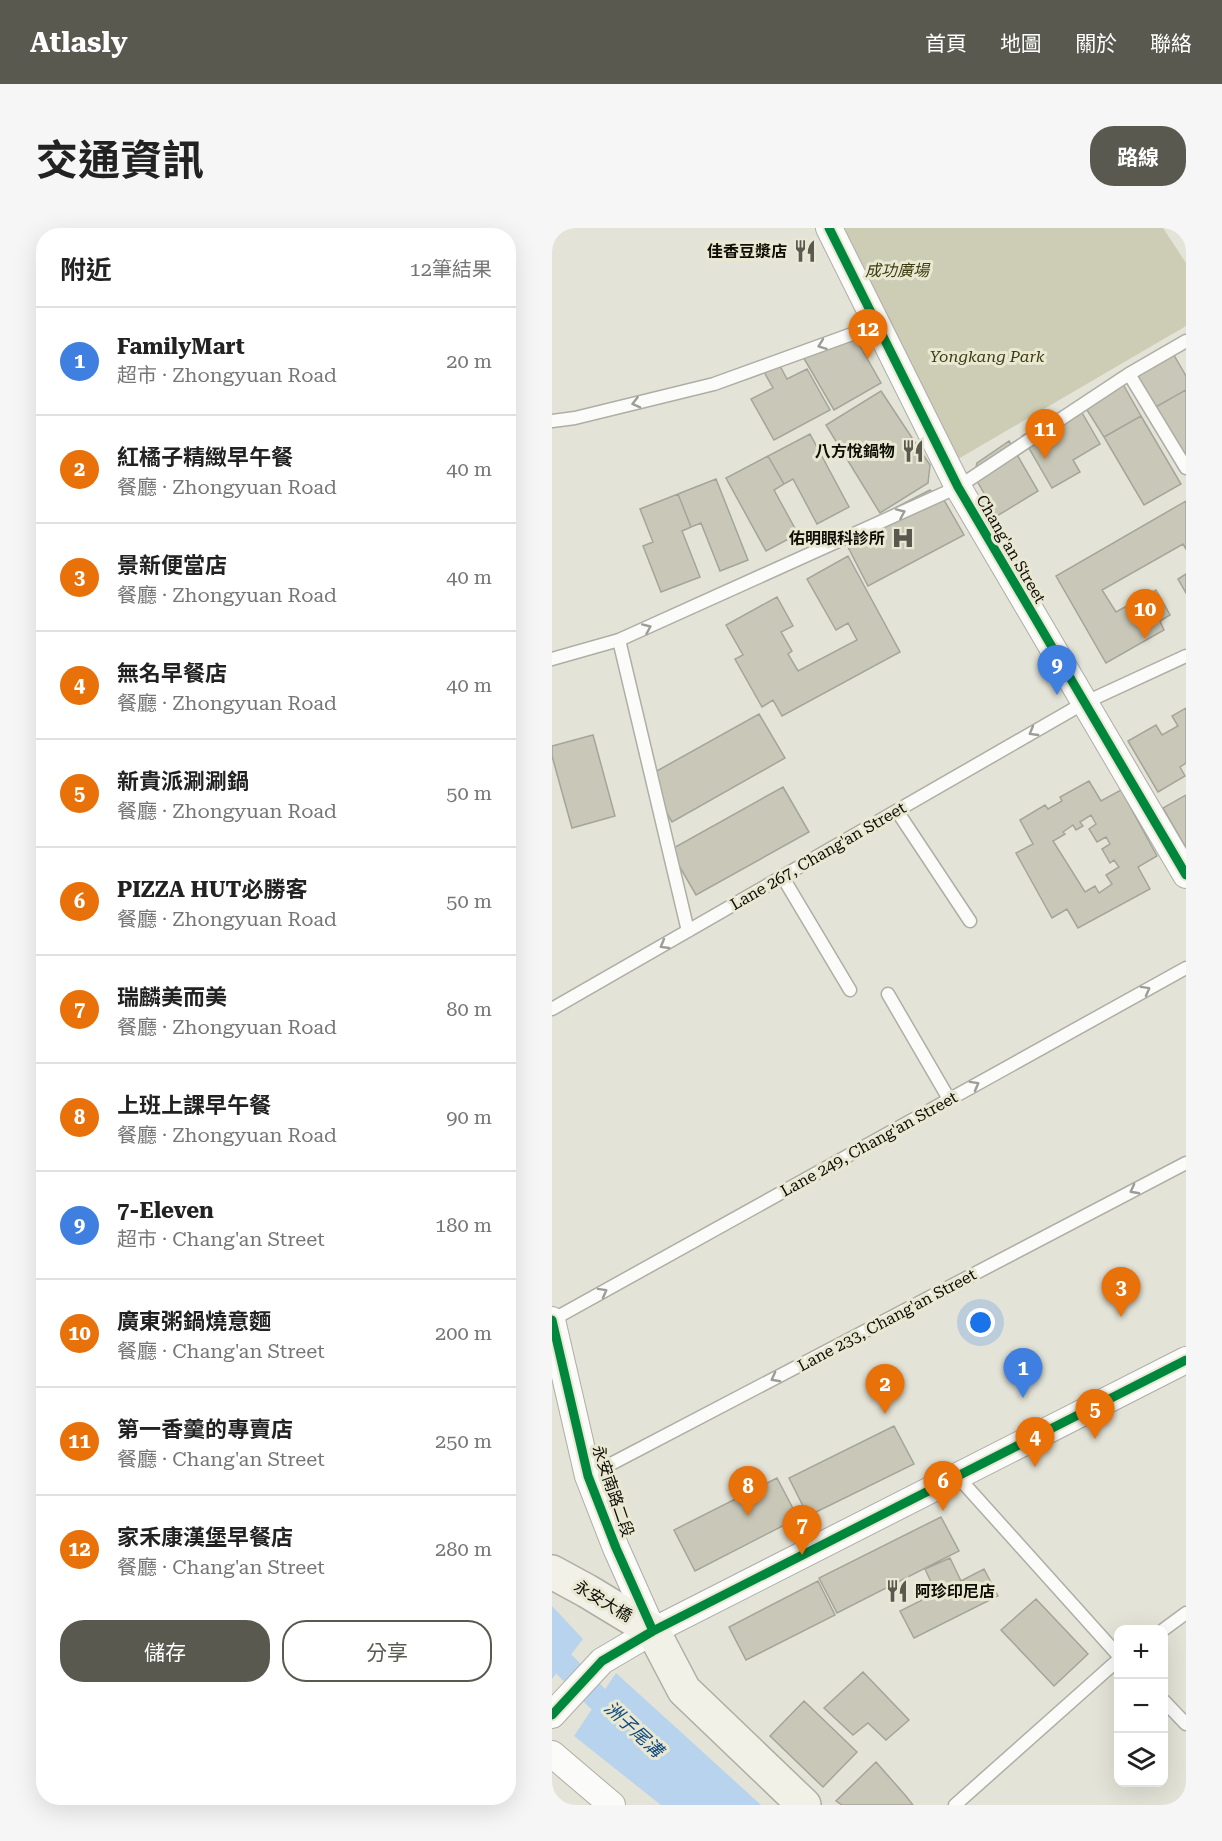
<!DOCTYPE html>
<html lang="zh-TW">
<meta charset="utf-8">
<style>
:root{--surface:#fff;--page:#f6f6f6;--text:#222;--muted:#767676;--line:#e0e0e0;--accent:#595950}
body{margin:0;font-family:"Roboto Serif","Noto Sans TC",serif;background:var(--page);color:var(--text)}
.controls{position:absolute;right:18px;bottom:18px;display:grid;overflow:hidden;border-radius:12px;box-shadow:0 6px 24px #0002}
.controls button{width:54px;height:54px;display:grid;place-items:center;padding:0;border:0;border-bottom:2px solid var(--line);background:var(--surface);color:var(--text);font:30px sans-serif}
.you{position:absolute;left:429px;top:1095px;width:21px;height:21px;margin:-15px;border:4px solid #fff;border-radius:50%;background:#1a73e8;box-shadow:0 0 0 9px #1a73e833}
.badge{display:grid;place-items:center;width:39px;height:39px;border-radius:50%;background:var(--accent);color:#fff;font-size:20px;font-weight:700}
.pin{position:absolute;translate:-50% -50px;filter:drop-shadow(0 2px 3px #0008)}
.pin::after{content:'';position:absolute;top:32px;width:21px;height:18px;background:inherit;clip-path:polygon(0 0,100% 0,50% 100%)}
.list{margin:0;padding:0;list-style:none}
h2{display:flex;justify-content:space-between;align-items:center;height:78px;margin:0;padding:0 24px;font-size:26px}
h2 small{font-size:20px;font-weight:400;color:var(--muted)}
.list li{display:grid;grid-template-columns:39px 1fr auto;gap:18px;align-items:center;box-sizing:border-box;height:108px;padding:0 24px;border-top:2px solid var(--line)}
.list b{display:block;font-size:22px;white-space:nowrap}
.list p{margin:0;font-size:20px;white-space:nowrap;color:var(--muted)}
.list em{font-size:20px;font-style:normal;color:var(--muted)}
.actions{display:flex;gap:12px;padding:18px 24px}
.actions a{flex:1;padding:14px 0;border:2px solid var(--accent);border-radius:24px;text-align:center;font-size:21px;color:var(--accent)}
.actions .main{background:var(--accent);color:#fff}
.icon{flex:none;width:33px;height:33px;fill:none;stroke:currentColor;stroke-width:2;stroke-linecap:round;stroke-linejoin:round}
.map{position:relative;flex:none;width:634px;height:1577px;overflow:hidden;border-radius:24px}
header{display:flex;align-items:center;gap:36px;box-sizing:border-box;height:84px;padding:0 30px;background:var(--accent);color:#fff}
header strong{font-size:28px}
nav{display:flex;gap:33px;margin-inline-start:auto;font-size:21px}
.intro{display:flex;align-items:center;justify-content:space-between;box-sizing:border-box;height:144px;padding:0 36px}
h1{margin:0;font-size:42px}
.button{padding:15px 27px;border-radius:24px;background:var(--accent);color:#fff;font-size:21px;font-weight:700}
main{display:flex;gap:36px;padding:0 36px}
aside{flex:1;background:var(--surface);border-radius:24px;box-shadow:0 6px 24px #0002}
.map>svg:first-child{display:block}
.green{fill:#cdccb5}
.water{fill:#b8d3ed}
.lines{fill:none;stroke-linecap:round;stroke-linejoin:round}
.canal{stroke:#b8d3ed;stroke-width:24}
.building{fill:#c9c8b8;stroke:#a4a49a;stroke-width:1.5;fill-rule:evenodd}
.lane-casing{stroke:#afaea5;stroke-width:15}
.street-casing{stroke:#afaea5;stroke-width:28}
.secondary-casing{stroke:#afaea5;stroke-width:36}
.lane{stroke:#fbfbf9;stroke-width:12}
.street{stroke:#fbfbf9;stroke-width:26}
.secondary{stroke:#f2f1e8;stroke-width:33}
.cycleway-casing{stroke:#e9e8d2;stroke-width:13}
.cycleway{stroke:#00873e;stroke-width:9}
.oneway{stroke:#9c9c98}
.labels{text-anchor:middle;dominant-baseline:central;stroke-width:6;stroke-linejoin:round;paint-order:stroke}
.poi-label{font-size:16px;font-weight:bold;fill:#0e0e07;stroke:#e9e8d2;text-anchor:end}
.park-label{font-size:16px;font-style:italic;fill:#3e3b0f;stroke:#e9e8d2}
.street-label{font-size:16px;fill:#0e0e07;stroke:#e9e8d2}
.water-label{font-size:18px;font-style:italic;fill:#124a7e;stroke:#e9e8d2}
</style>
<header>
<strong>Atlasly</strong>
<nav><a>首頁</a><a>地圖</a><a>關於</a><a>聯絡</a></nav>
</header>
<div class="intro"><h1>交通資訊</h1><a class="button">路線</a></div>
<main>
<aside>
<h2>附近<small>12筆結果</small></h2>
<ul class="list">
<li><span class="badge" style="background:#3f7fe0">1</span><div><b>FamilyMart</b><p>超市 · Zhongyuan Road</p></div><em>20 m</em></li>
<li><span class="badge" style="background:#e8710a">2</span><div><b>紅橘子精緻早午餐</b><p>餐廳 · Zhongyuan Road</p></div><em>40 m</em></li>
<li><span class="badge" style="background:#e8710a">3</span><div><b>景新便當店</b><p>餐廳 · Zhongyuan Road</p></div><em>40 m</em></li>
<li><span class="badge" style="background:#e8710a">4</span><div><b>無名早餐店</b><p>餐廳 · Zhongyuan Road</p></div><em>40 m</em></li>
<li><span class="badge" style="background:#e8710a">5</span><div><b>新貴派涮涮鍋</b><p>餐廳 · Zhongyuan Road</p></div><em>50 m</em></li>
<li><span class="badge" style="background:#e8710a">6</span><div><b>PIZZA HUT必勝客</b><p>餐廳 · Zhongyuan Road</p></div><em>50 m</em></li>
<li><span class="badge" style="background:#e8710a">7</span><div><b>瑞麟美而美</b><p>餐廳 · Zhongyuan Road</p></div><em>80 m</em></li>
<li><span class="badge" style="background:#e8710a">8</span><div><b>上班上課早午餐</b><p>餐廳 · Zhongyuan Road</p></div><em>90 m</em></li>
<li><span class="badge" style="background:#3f7fe0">9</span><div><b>7-Eleven</b><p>超市 · Chang'an Street</p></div><em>180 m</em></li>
<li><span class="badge" style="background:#e8710a">10</span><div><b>廣東粥鍋燒意麵</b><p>餐廳 · Chang'an Street</p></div><em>200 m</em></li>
<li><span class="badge" style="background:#e8710a">11</span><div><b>第一香羹的專賣店</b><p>餐廳 · Chang'an Street</p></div><em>250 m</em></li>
<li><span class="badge" style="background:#e8710a">12</span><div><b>家禾康漢堡早餐店</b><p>餐廳 · Chang'an Street</p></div><em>280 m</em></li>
</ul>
<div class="actions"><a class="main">儲存</a><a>分享</a></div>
</aside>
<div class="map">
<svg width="634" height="1577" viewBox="0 0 634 1577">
<rect width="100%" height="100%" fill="#e4e3d7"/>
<path class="green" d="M277,0H611L634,35V98L406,231Z"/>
<path class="water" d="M0,1378L31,1411L0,1451Z
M64,1445L209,1577H109L22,1508Z"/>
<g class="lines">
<path class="canal" d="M0,1424L43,1468L71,1493"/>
</g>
<path class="building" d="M296,108L304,111L329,155L282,182L250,127Z
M619,122L634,148V162L602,180L581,144Z
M227,136L235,151L255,141L278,182L222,212L199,171L221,160L212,144Z
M568,151L589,188L552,209L530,174Z
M634,162V235L602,180Z
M329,163L378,237L376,255L328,285L274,197Z
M525,176L548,216L521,232L528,244L500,260L470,208Z
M589,188L629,256L592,277L552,209Z
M258,206L297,279L265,296L241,251L232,256L216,228Z
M457,213L486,263L445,288L425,253L423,243L425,235Z
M216,228L232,256L222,262L246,306L214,323L174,250Z
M164,251L196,332L168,343L149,295L139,299L126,266Z
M378,262L392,272L412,307L316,358L296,319L315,310L308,298Z
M126,266L139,299L130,303L148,349L109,364L91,318L101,314L88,281Z
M634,273V321L631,316L550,362L564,384L604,362L618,387L608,393L612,402L554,435L504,348Z
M296,328L348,424L230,488L221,472L210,479L183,431L191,427L174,397L225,369L241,398L229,404L240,423L236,426L246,443L305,412L296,395L284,402L255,351Z
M634,346V365L626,351Z
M634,480V535L628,539L633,548L606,564L576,513L604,497L610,507L626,498L620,488Z
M207,486L233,530L120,594L94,549Z
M41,507L63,588L20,600L0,528V518Z
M537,553L549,573L569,562L605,628L586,639L598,661L526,700L515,681L500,690L464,625L481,616L468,592L493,577L496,581L510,573L508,569ZM539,587L544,596L537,601L545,614L554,609L558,616L550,621L558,635L562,632L567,639L554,647L560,656L547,665L543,658L533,664L501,613L513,606L511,604L521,597L524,602L531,598L528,594Z
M231,559L257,604L144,667L118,622Z
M634,567V620L611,580Z
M342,1198L362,1236L256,1288L237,1250Z
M225,1250L246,1290L143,1343L122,1302Z
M389,1289L407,1323L285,1385L267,1350Z
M398,1330L409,1353L432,1341L446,1368L362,1410L348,1383L384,1365L373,1341Z
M266,1353L283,1387L194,1432L177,1399Z
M484,1371L536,1426L502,1458L449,1402Z
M311,1444L357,1492L334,1512L316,1495L301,1507L272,1480Z
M252,1473L305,1524L271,1559L218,1508Z
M324,1534L353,1567L361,1577H290L284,1573Z"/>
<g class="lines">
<g class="lane-casing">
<path id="lane" d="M577,146L634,240
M0,193L23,190L162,156L325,97
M67,412L136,703
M0,431L67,412L406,259L577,146L634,113
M345,583L418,693
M230,648L298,762
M336,766L397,871
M0,781L532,475L634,428
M0,1092L634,740
M36,1248L634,935
M406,1249L566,1427
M611,1402L634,1385
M612,1473L634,1496
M403,1577L566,1432"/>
</g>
<g class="street-casing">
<path id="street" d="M277,0L406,259L634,647
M0,1092L36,1248L64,1320L101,1403
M0,1487L50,1433L101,1403L634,1132
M0,1526L60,1577"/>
</g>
<g class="secondary-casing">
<path id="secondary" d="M0,1344L35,1363L101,1403
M101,1403L132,1462L252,1577"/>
</g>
<use href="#lane" class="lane"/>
<use href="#street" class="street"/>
<use href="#secondary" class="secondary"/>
<g class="cycleway-casing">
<path id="cycleway" d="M277,0L406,259L634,647
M0,1092L36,1248L64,1320L101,1403
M0,1487L50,1433L101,1403L634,1132"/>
</g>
<use href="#cycleway" class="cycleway"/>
</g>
<defs><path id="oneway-chevron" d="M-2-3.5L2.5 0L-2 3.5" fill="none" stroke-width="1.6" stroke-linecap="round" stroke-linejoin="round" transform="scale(1.5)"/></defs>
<g class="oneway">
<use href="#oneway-chevron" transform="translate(270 117) rotate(160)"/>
<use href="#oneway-chevron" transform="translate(84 175) rotate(166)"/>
<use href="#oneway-chevron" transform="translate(349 285) rotate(-24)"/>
<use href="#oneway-chevron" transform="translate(95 400) rotate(-24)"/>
<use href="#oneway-chevron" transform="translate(481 504) rotate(150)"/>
<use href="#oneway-chevron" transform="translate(112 717) rotate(150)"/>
<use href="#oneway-chevron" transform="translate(594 762) rotate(-29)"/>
<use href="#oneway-chevron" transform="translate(423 857) rotate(-29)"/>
<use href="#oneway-chevron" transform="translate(582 962) rotate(152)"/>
<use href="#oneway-chevron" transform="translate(51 1064) rotate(-29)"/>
<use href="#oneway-chevron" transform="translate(223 1150) rotate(152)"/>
</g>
<defs>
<g id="restaurant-bare" transform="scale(1.8)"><path d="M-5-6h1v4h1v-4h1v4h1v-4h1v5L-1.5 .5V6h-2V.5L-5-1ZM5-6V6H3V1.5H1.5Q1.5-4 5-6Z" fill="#595950" stroke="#e9e8d2" stroke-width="2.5" paint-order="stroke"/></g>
<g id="hospital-bare" transform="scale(1.8)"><path d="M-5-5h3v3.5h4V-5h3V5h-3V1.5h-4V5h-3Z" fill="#595950" stroke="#e9e8d2" stroke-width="2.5" paint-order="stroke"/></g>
</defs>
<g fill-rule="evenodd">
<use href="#restaurant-bare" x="253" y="23"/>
<use href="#restaurant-bare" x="361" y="223"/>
<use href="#hospital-bare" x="351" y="310"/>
<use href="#restaurant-bare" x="345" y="1363"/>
</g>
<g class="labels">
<g class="poi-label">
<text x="235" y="23">佳香豆漿店</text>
<text x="343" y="223">八方悅鍋物</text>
<text x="333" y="310">佑明眼科診所</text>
<text x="363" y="1363" text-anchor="start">阿珍印尼店</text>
</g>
<g class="park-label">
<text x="345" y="42">成功廣場</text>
<text x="435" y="128">Yongkang Park</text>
</g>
<g class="street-label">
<text transform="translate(459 321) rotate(60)">Chang'an Street</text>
<text transform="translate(266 628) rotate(-30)">Lane 267, Chang'an Street</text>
<text transform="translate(317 916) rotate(-29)">Lane 249, Chang'an Street</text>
<text transform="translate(335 1092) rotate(-28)">Lane 233, Chang'an Street</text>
<text transform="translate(61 1263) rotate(71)">永安南路二段</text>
<text transform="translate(51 1373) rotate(31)">永安大橋</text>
</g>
<g class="water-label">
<text transform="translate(82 1501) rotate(43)">洲子尾溝</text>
</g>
</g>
</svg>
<div class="controls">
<button>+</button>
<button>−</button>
<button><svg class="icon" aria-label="layers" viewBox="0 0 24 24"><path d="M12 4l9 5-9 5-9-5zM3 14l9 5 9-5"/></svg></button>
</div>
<div class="you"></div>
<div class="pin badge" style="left:471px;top:1170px;background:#3f7fe0">1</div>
<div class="pin badge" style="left:333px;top:1186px;background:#e8710a">2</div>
<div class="pin badge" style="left:569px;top:1089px;background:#e8710a">3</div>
<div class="pin badge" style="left:483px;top:1239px;background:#e8710a">4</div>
<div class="pin badge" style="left:543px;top:1211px;background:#e8710a">5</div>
<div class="pin badge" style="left:391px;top:1283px;background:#e8710a">6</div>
<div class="pin badge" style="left:250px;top:1327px;background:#e8710a">7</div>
<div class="pin badge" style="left:196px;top:1288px;background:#e8710a">8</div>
<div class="pin badge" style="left:505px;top:467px;background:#3f7fe0">9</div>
<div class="pin badge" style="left:593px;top:411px;background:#e8710a">10</div>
<div class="pin badge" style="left:493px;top:231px;background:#e8710a">11</div>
<div class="pin badge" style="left:316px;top:131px;background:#e8710a">12</div>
</div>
</main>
